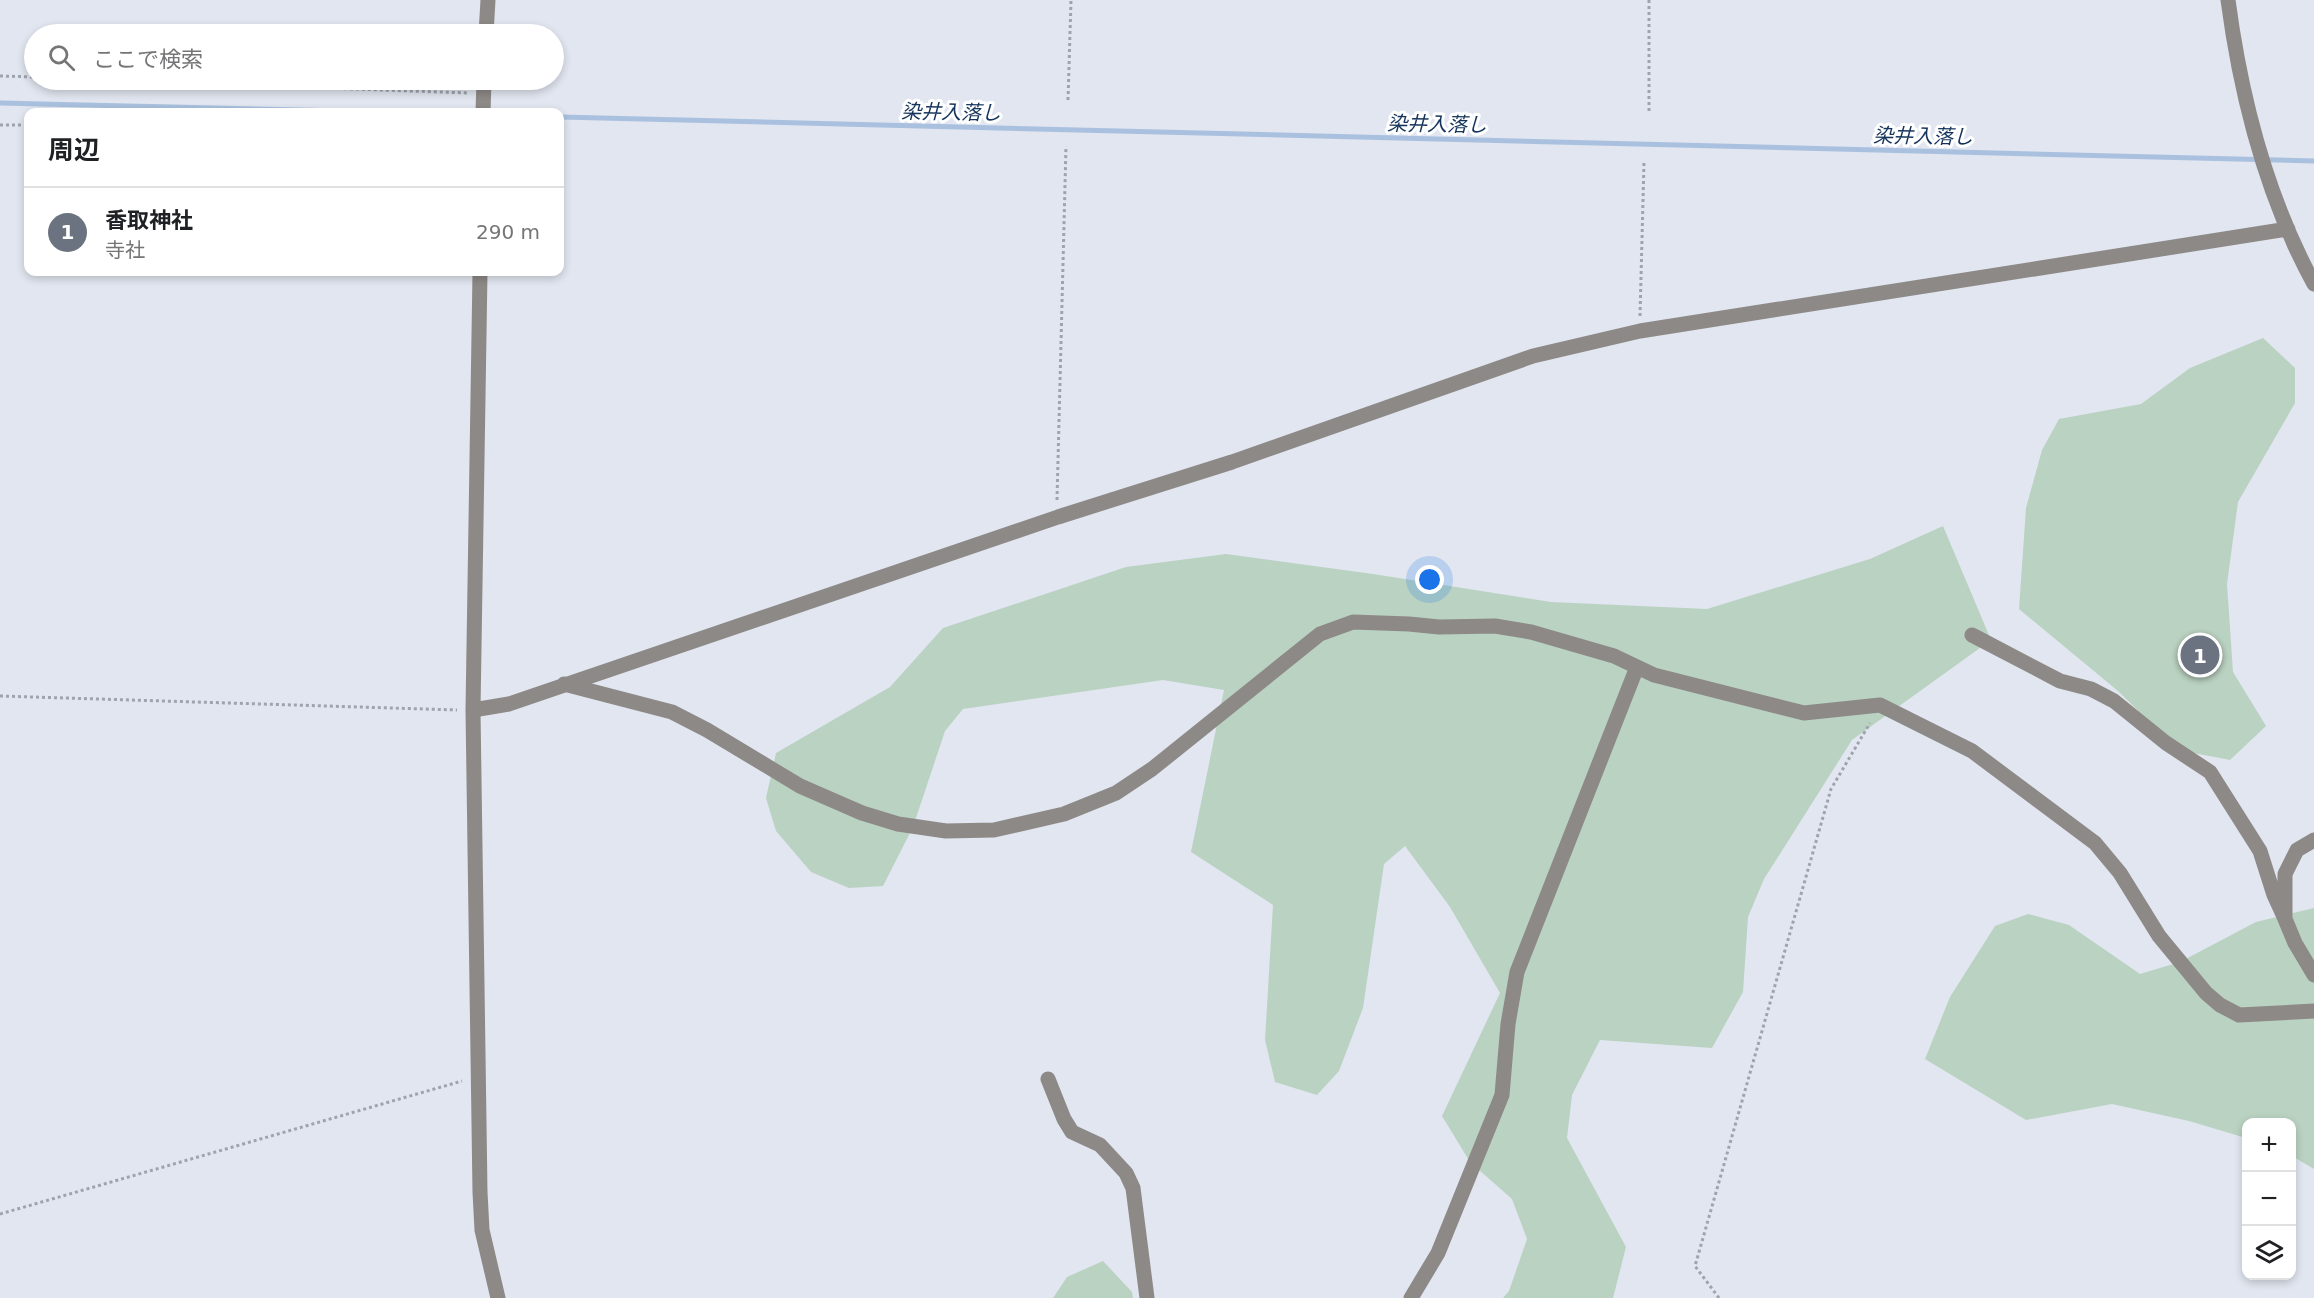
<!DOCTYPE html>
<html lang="ja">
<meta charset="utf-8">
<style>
:root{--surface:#fff;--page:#f6f6f6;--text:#202124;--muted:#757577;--line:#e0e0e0;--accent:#ea580c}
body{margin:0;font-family:"DejaVu Sans","Noto Sans JP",sans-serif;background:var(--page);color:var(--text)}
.controls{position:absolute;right:18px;bottom:18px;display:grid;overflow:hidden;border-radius:12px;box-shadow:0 3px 9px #0003}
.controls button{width:54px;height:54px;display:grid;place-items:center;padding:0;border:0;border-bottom:2px solid var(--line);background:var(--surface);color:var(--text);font:30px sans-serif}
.you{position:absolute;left:1430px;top:580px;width:21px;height:21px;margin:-15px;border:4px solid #fff;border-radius:50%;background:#1a73e8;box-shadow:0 0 0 9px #1a73e833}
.badge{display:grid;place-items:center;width:39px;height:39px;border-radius:50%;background:var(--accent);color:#fff;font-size:20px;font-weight:700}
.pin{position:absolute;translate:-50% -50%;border:3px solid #fff;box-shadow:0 2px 6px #0006}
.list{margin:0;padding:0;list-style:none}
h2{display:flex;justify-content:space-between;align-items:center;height:78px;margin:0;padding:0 24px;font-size:26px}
h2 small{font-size:20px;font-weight:400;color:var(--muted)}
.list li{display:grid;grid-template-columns:39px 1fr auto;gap:18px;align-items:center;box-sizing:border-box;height:90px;padding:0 24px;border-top:2px solid var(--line)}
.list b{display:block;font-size:22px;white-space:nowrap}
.list p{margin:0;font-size:20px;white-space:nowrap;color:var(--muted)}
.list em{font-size:20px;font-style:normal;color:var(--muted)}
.icon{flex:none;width:33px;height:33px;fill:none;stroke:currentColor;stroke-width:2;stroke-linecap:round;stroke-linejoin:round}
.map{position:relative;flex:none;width:2314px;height:1298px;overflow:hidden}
.search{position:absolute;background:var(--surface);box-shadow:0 3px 9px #0003;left:24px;top:24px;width:540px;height:66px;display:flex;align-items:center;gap:15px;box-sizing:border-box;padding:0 21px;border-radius:33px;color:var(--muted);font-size:22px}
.panel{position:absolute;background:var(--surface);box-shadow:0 3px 9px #0003;left:24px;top:108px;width:540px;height:168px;border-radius:12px}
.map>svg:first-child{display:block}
.green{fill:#bad2c1}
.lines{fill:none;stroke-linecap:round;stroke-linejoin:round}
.stream{stroke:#a9c1df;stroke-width:5}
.path{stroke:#9fa3ab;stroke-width:3;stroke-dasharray:3 3;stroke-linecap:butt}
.minor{stroke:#8d8987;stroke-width:15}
.labels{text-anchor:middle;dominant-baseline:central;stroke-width:6;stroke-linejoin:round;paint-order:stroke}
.water-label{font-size:20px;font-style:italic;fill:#14345b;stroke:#fff}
</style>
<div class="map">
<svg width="2314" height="1298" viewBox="0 0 2314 1298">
<rect width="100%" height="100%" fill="#e1e6f0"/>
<path class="green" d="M2263,338L2295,368V403L2238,502L2227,584L2233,672L2266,726L2230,760L2178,750L2118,691L2019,609L2026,508L2042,450L2059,419L2141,404L2190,368Z
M1943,526L1991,640L1852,740L1764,879L1748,917L1743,992L1712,1048L1600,1040L1572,1095L1567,1138L1626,1247L1613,1298H1503L1509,1291L1527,1239L1512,1199L1470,1162L1442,1116L1500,993L1450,907L1405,846L1384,864L1363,1008L1339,1071L1317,1095L1275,1082L1265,1040L1273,905L1191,852L1224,690L1163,680L963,709L945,731L913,827L883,886L849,888L811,872L776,831L766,798L776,753L890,687L943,628L1126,567L1226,554L1373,574L1551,602L1707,609L1870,559Z
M2314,908V1169L2292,1156V1122H2246V1138L2189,1121L2112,1104L2026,1120L1925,1059L1950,997L1995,926L2028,914L2069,925L2140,974L2180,962L2256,922Z
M1103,1261L1132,1292L1133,1298H1053L1067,1277Z"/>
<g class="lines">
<path class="stream" d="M0,103L389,112
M560,117L2314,161"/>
<path class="path" d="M1649,0V112
M0,76L34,77
M92,80L469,93
M1068,100L1071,0
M0,125H28
M1640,316L1644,162
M1057,500L1066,146
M0,696L457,710
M0,1214L462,1081
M1719,1298L1695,1266L1831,789L1870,723"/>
<path class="minor" d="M2228,0C2241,98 2266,196 2314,284
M486,34L488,0
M483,112L484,80
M480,272L473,710L480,1192L482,1230L498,1298
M1972,635L2060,681L2091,689L2114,701L2166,743L2210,772L2260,851L2274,895L2285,919
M564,684L672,712L707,730L800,786L862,813L898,824L946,831L994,830L1064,814L1116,793L1152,769L1320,634L1353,622L1409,624L1439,627L1495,626L1531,632L1614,656L1654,675L1804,713L1880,705L1972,751L2095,843L2120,873L2159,936L2206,993L2220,1005L2239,1015L2314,1011
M473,710L509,704L1058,517L1232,462L1533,356L1640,331L2288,229
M2314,840L2297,850L2285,874V919L2295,943L2314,975
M1048,1079L1064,1119L1072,1132L1100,1145L1126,1173L1133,1188L1147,1298
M1411,1298L1438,1253L1502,1095L1508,1024L1517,972L1637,667"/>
</g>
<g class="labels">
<g class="water-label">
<text transform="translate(951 112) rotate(1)">染井入落し</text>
<text transform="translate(1437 124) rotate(1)">染井入落し</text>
<text transform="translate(1923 136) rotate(1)">染井入落し</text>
</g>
</g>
</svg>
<div class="controls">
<button>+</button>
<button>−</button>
<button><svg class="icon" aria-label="layers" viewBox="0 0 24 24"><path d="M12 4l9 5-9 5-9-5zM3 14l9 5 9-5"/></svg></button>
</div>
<div class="you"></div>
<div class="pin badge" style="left:2200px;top:655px;background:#6b7280">1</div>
<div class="search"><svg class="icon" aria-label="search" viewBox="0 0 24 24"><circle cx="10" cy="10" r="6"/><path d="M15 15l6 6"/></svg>ここで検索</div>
<section class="panel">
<h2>周辺<small></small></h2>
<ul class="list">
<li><span class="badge" style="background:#6b7280">1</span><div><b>香取神社</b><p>寺社</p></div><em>290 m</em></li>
</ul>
</section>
</div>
